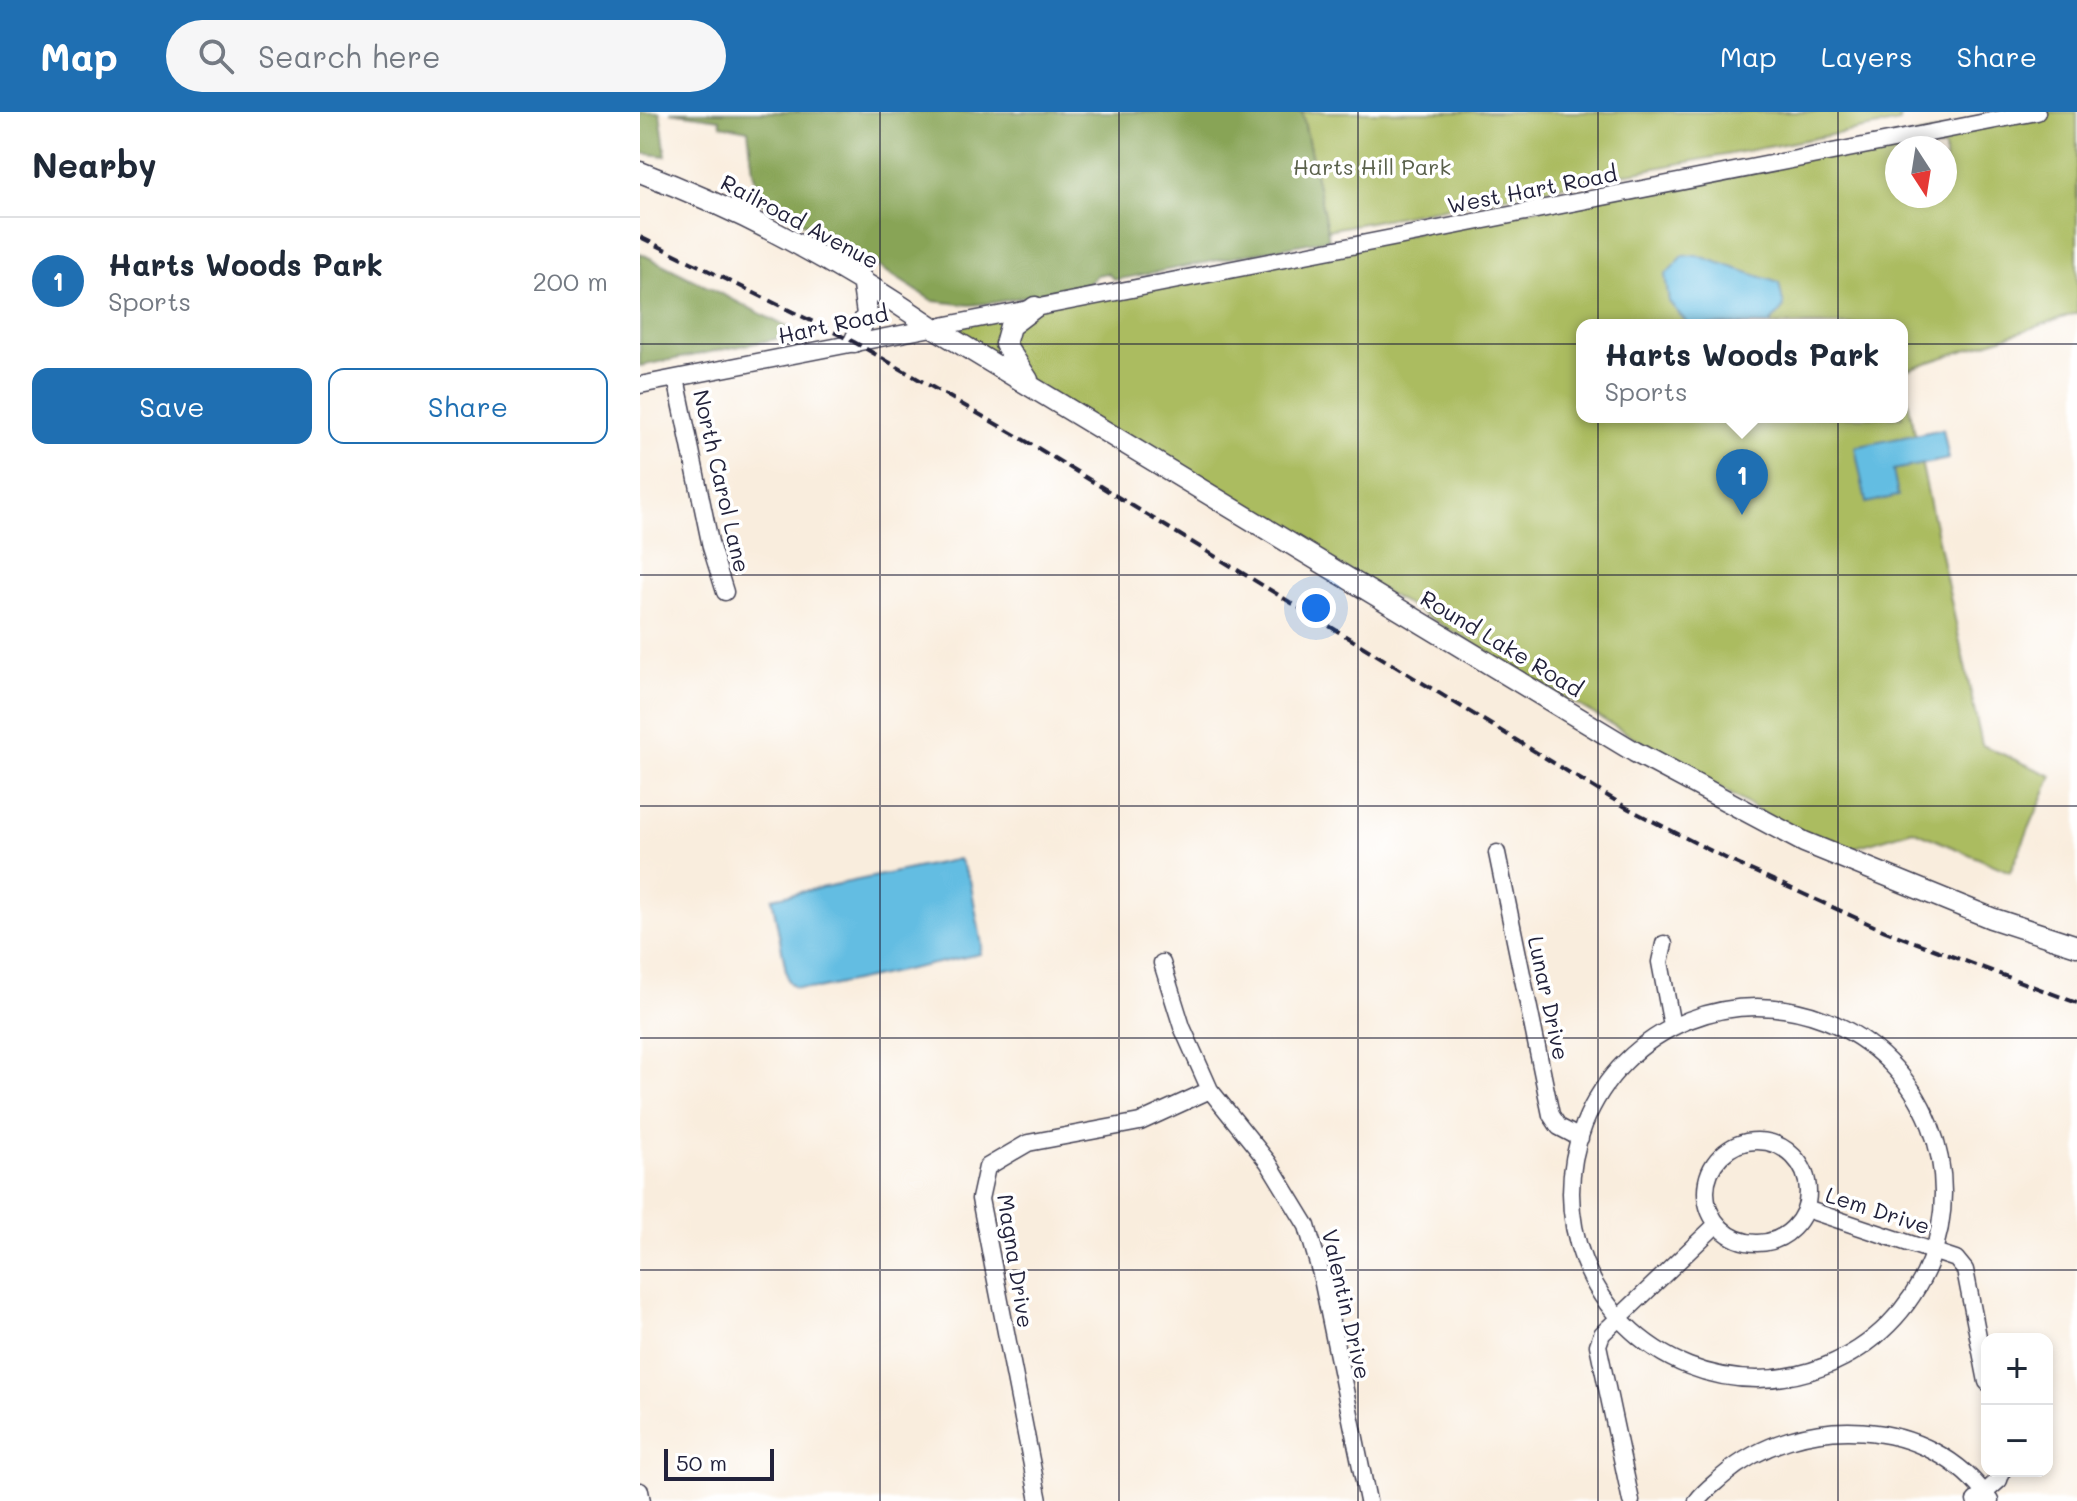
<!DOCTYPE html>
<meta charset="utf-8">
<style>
:root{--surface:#fff;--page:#f6f6f7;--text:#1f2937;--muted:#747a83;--line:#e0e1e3;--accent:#1f6fb2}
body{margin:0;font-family:Mali,sans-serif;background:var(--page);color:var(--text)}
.controls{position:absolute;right:24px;bottom:24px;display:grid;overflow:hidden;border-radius:16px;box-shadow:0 4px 12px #0003}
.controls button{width:72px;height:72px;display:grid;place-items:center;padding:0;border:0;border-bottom:2px solid var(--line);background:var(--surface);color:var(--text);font:40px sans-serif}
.compass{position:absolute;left:1245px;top:24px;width:72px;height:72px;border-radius:50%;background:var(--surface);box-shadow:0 4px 12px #0003;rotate:168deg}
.scale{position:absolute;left:24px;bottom:20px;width:110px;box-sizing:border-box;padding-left:8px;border:4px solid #22223b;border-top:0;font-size:22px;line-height:28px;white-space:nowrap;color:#22223b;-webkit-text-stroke:6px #fff;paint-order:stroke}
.you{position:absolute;left:676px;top:496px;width:28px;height:28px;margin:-20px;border:6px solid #fff;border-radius:50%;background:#1a73e8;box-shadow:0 0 0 12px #1a73e833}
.badge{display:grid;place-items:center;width:52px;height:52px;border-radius:50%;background:var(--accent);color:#fff;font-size:26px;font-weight:700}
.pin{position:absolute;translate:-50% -66px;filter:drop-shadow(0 2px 4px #0008)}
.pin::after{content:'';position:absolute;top:42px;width:28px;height:24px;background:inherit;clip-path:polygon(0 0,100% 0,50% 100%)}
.popup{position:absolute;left:936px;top:207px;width:332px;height:104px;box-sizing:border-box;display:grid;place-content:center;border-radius:16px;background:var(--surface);filter:drop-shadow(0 2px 6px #0005);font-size:26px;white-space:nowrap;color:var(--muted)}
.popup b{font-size:30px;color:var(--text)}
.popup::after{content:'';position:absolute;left:50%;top:100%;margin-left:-16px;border:16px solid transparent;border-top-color:var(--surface)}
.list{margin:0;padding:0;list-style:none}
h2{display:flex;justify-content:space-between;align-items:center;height:104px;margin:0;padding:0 32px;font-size:34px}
h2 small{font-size:26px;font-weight:400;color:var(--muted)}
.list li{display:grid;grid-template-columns:52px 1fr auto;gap:24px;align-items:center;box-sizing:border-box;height:128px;padding:0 32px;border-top:2px solid var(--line)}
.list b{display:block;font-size:30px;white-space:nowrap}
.list p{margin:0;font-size:26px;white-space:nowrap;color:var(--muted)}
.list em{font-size:26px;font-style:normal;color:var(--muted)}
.actions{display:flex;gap:16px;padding:24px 32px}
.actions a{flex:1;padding:18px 0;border:2px solid var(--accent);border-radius:16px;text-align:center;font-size:28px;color:var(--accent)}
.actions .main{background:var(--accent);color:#fff}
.icon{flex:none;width:44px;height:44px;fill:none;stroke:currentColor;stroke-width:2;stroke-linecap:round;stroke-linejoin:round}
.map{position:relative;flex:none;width:1437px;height:1389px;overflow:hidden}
header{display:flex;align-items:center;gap:48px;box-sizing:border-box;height:112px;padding:0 40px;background:var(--accent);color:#fff}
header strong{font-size:38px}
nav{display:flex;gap:44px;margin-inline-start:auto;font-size:28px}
.search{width:560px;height:72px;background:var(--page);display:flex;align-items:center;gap:20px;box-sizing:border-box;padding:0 28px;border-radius:44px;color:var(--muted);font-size:30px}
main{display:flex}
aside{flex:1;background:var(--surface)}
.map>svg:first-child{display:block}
.green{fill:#abbc60;stroke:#666f4e;stroke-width:2;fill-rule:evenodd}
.forest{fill:#88a456;stroke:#556348;stroke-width:2}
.water{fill:#64bde2;stroke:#43708e;stroke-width:2}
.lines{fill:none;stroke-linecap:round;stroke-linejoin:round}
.minor-casing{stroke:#424053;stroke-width:19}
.major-casing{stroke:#424053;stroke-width:23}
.minor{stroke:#fff;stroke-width:16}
.major{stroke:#fff;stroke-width:20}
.rail{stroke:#22223b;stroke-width:4;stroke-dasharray:12 6;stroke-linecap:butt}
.grid{fill:none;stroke:#22223b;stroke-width:2;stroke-opacity:0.55}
.labels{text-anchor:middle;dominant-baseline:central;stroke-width:7;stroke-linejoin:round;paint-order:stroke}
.park-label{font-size:22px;fill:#59604a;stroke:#fff}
.street-label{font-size:22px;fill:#22223b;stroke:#fff}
</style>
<header>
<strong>Map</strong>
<div class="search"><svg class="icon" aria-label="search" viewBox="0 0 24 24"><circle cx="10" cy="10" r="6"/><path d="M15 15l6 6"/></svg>Search here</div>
<nav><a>Map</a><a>Layers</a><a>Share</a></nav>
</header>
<main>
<aside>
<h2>Nearby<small></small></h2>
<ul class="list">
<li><span class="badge">1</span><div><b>Harts Woods Park</b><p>Sports</p></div><em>200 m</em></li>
</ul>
<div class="actions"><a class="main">Save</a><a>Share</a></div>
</aside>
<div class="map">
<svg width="1437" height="1389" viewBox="0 0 1437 1389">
<rect width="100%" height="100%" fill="#fff"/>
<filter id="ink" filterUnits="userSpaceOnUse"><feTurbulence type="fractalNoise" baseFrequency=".0125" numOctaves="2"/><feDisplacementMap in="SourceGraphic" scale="16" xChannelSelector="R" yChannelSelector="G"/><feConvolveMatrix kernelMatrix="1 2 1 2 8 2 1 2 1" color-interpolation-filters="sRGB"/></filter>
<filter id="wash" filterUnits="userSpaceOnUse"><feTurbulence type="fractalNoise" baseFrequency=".006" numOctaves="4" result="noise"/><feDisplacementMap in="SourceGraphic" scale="32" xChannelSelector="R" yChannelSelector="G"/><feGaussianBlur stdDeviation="1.8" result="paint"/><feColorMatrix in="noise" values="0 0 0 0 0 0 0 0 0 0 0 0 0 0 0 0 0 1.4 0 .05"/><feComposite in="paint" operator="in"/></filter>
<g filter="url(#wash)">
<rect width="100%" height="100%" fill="#f9eddd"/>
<path class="green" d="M662,0H1258L1260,10L687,118Z
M1397,0H1437V201L1262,259V213H942V305H1262V261L1342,633L1412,664L1370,760L1273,718L1193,742L291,214ZM1257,36H1305V84H1257Z"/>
<path class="forest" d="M0,0H20L26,44L0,41Z
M30,0H662L689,127L475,168L467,161L457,163L449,172L352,191L330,193L293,189L189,123L121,91L113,59L108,18L81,13L80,7Z
M0,141L161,222L0,254Z"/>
<path class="water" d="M1056,143L1139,171L1144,195L1129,213H1049L1029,190L1025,163L1043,144Z
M1303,317L1309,347L1253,358L1258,384L1226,391L1215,335Z
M319,747L330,768L342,833L340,842L177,877L154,875L148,869L132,786Z"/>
</g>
<g filter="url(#ink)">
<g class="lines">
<g class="minor-casing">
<path id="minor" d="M36,266L71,435L85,480
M0,273L1397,0
M857,741L911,1003L919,1015L940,1026
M1024,832L1020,850L1032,914
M522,851L542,915L570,978L628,1050L667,1114L681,1162L728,1389
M931 1081a186 186 0 1 1 372 0a186 186 0 1 1-372 0Z
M1066 1080a51 51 0 1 1 102 0a51 51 0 1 1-102 0Z
M1166,1097L1316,1147L1325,1158L1347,1270
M0,1379L2,1389
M399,1389L340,1087L347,1055L388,1031L500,1010L570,978
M991,1389L958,1233L962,1222L1077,1112
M1057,1389C1064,1379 1074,1372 1083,1364C1159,1299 1290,1302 1350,1389
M1335,1389L1359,1368L1362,1359"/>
</g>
<g class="major-casing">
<path id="major" d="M0,60C107,101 197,150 291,214L995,640L1164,730L1351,806L1437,834
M214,230L227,202L222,167
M388,268L365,232L370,214L395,195"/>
</g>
<use href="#minor" class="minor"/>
<use href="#major" class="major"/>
<path class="rail" d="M0,125L214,230L396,335L989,697L1093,750L1245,819L1437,891"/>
</g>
</g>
<path class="grid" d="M240,0V1389M479,0V1389M718,0V1389M958,0V1389M1198,0V1389M0,232H1437M0,463H1437M0,694H1437M0,926H1437M0,1158H1437"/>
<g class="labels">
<g class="park-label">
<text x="732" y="54">Harts Hill Park</text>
</g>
<g class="street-label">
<text transform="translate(892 77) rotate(-11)">West Hart Road</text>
<text transform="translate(160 109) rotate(28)">Railroad Avenue</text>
<text transform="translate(193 212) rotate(-12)">Hart Road</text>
<text transform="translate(82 369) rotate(77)">North Carol Lane</text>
<text transform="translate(862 531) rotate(31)">Round Lake Road</text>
<text transform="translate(909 886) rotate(78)">Lunar Drive</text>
<text transform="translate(1238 1098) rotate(18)">Lem Drive</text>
<text transform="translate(376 1149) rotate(81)">Magna Drive</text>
<text transform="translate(707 1192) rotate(77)">Valentin Drive</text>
</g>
</g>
</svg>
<div class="controls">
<button>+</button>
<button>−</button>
</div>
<svg class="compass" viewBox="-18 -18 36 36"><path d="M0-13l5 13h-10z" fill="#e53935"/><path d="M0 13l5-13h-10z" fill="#747a83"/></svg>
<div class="scale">50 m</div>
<div class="you"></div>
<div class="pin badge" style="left:1102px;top:403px">1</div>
<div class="popup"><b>Harts Woods Park</b>Sports</div>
</div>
</main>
